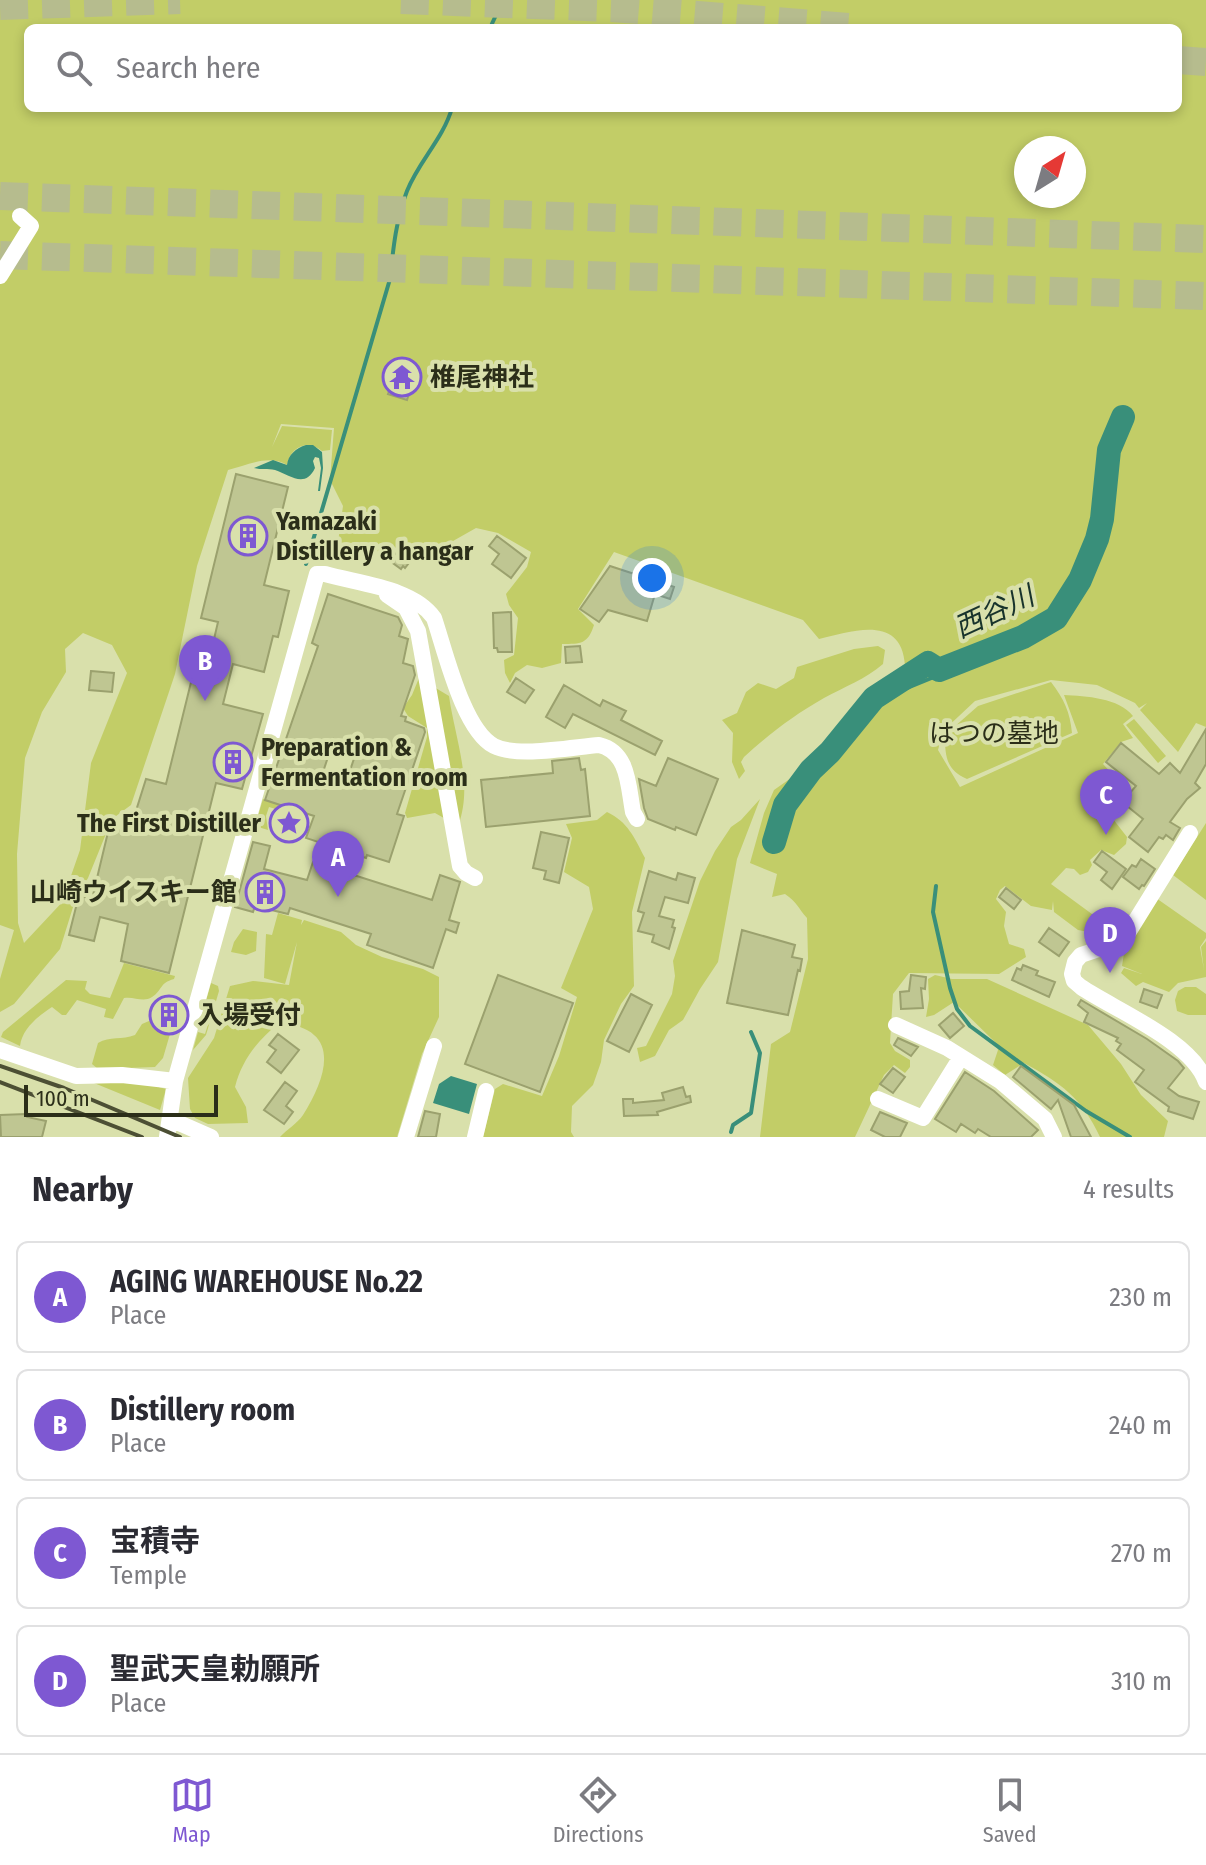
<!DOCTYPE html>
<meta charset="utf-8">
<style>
:root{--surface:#fff;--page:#f2f2f3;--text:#2b2b33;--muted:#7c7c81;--line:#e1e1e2;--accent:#7e58d2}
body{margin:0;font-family:"Fira Sans Condensed","Noto Sans JP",sans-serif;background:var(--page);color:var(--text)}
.compass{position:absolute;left:1014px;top:136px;width:72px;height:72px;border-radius:50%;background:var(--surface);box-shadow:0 4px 12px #0003;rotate:37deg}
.scale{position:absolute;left:24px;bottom:20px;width:194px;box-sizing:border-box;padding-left:8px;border:4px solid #2b2e19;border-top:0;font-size:22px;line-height:28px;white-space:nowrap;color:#2b2e19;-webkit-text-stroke:6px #d9e0ab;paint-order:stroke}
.you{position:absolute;left:652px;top:578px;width:28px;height:28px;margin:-20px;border:6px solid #fff;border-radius:50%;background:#1a73e8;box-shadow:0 0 0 12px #1a73e833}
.badge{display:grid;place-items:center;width:52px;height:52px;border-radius:50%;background:var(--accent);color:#fff;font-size:26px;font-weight:700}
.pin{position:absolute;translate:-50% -66px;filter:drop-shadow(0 2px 4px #0008)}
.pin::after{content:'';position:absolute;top:42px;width:28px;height:24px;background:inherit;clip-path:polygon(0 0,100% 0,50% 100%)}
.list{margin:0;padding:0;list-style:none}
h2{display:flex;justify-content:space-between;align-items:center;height:104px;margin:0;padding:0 32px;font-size:34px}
h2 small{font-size:26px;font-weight:400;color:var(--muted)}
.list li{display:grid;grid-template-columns:52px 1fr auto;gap:24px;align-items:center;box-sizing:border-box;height:112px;margin:0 16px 16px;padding:0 16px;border:2px solid var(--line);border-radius:12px}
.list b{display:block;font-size:30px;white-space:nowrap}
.list p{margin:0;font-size:26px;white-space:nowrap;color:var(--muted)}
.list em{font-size:26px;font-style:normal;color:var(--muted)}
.icon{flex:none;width:44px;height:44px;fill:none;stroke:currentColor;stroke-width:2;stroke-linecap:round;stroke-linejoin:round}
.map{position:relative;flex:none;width:1206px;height:1137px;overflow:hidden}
.search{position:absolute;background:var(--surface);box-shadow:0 4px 12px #0003;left:24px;right:24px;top:24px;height:88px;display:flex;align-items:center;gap:20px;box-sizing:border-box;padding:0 28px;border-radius:12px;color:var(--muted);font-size:30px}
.sheet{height:616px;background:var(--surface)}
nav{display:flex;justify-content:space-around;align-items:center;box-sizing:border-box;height:112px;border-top:2px solid var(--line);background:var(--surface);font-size:22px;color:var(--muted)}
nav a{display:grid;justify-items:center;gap:4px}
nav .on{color:var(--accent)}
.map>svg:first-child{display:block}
.green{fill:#c2cd67;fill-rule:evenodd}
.water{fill:#398f7a}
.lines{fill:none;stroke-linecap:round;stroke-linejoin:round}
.stream{stroke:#398f7a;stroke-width:4}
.river{stroke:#398f7a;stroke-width:24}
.building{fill:#bfc692;stroke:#9ba16e;stroke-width:2;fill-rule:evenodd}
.highway-tunnel{stroke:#b6bc8e;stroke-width:28;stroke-dasharray:28 14;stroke-linecap:butt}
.street{stroke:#fff;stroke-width:16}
.rail{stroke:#4c4f34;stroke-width:4}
.labels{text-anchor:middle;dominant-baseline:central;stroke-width:8;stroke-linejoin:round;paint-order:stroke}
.poi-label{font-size:26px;font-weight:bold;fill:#2b2e19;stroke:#d9e0ab;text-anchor:start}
.park-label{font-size:26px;fill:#2b2e19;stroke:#d9e0ab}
.water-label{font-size:28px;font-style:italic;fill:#18332c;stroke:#d9e0ab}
</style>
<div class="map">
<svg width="1206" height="1137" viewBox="0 0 1206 1137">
<rect width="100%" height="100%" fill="#d9e0ab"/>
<path class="green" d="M0,0H1206V727L1196,723L1178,752L1140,710L1147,703L1139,708L1135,703L1097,685L1051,680L975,701L943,731L938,750L960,787L1078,733L1064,695C1086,696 1119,698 1133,716L1123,724L1133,738L1121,742L1103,764L1124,787L1113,819L1127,837L1126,844L1114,855L1101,850L1090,860L1092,865L1088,872L1080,875L1074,869L1066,868L1051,884L1096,917V923L1106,929L1116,919L1126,922L1115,937L1078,930L1054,912L1053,901L1052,910L1031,906L1005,886L1000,890L996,899L1006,912L1004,926L1009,944L1024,949L1026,957L999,974L909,973L893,994L890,1043L895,1051L910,1060V1067L905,1073L894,1065L884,1075L855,1137H760L771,1044L790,1032L808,959L807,918C798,908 797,902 785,894L772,897L777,874L750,863L764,813L774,790L835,747L846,736L865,704L905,666C902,614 853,631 819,639L803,620L614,552L578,609L594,625C588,644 581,644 562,644L561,663L542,668L527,665L515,673L510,683L505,673L504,660L514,655L518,618L509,605L506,594L527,567L531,552L498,533L476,528L423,558L401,542L394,549L336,557L343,506L330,480L334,428L281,424L272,447L282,426L332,430L330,450L322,451C308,439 290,447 287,465C269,454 248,465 228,470L197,566L175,674L131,805L112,819L88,878L74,902L65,893L80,850L91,763L127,673L112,645L83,633L65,649L66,672L42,712L25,758L17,854L18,923L24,943L67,897L74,904L60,949L14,1004L0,1012V979L14,930L0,925ZM28,28H1178V108H28ZM1026,148H1074V196H1026Z
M878,646L885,650L883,664C866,679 844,687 824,698C794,715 769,734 744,757L741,762L745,771L739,779L732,762L733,733L722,720L737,713L746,692L758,683L776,689L794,678L797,667L854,649Z
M419,678L449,696C455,739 474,784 458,826L435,813L407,818L405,813L427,737V728L408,716L403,708L412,695Z
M1051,682C1064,699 1070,712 1072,733L967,779C946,770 945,756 945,735L978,706Z
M1134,719L1166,756L1158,763L1126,725Z
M263,799L308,814L302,833L296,836L287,835L288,829L294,826L295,820L291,817L280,818L282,811L269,807L266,816L268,830L255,826Z
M760,799L737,859L718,962L700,989L683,1020L669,1030L655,1056L640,1062L637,1048L646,1046L672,994L675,976L673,961L700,881L715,851L731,827L741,820Z
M607,812C628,822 634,837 645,858L632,912L634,986L621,1004L604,1040L601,1062L593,1085L572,1106L571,1132L574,1137H483L495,1089L503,1084L542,1096L559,1056L577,997L561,988L593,909L589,887L564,872L572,838L566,824L597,820Z
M1206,823V900L1173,875Z
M1156,898L1206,933V938L1200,947L1204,970L1201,947L1206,941V977L1178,983L1169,992L1143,982L1136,986L1121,973L1124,968L1142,974L1122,966L1125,947Z
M278,913L302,920L301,925L304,920L341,932L356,945L382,957L423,969L439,977V1017L422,1054L397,1137H280C287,1129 297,1124 303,1115C328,1075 342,1028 279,1023C257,1041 242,1060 235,1087L246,1107L248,1123L208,1124L195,1118L190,1109L188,1078L214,1038L230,986L253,981L289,985L297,942L285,984L264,978L266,934L272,935Z
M243,929L257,932L256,951L246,955L231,952L234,942Z
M124,963L175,976L174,979C159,983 163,990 152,997C143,1003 134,996 124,998L113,1019L104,1017L106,1009L77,1000L66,1015H62L52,1007C38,1016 22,1029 20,1046L1,1037L3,1032L66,980L87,981L85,989L90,994L110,998Z
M935,975L952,979H987L1088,1025L1121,1064L1141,1095L1168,1121L1164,1137H1100C1082,1098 1061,1083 1024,1063L1005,1075L993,1065L998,1050L996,1043L954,1002L934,1015L926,1017L929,999L928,979Z
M211,983L218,986L219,991L206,1035L193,1050L198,1032L205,1034L210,1018L202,1015Z
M1185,987H1196L1206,994V1015H1188L1177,1011L1175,1000L1178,991Z
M149,1021L163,1024L170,1034L163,1058L155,1067L98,1069L92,1064L98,1043C110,1036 122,1040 135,1035L142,1024Z
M105,1080L144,1083L166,1089L160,1110L94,1083Z"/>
<path class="water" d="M306,445H313L322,452L323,468L320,491H318L321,468L319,458L315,457L313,461L315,468C305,489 290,475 275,470C268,468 261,470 254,468L273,460L287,465C288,455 296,448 306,445Z
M451,1076L477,1084L469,1114L433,1103L439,1084Z"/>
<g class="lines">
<path class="stream" d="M490,28L503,0
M306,564L390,279C393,250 396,219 407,191C419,161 443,139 452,108
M868,704L934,677L939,670
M936,886L933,912L950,988L957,1009L970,1026L1086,1111L1130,1137
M731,1132L733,1125L751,1113L760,1053L751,1032"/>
<path class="river" d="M774,842L785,805L811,770L830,752L874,698L928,663L939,670L1023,637L1056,618L1080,580L1097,539L1102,519L1109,450L1123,417"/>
</g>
<path class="building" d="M399,366L416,372L407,400L388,394Z
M236,474L288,487L264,585L289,591L278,637L273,636L264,672L233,664L223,704L263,714L242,789L216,783L169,973L121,961L128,924L100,917L94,941L69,935L79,895L92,899L109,828L129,833L146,779L166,784L196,662L208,665L218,622L201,618Z
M497,536L526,558L511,578L492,564L499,554L489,546Z
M402,546L415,555L405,568L403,566L401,569L390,561Z
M610,566L674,587L670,599L655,594L647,621L608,610L599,622L580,609Z
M328,594L398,617L402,625L399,636L408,639L403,663L413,666L415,675L401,716L406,717L405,721L424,728L425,732L397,814L404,816L389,862L367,855L366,858L306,838L314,816L265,800L318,646L312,643ZM334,739L358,747L344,788L320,781Z
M511,612L512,652H498L497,648H494L493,613Z
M580,646L582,662L566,663L565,647Z
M91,671L114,673L112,692L89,690Z
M516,678L534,690L525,703L507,692Z
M564,685L600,706L603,700L626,711L621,720L662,741L655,755L573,714L565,728L546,717Z
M1206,729V764L1195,783L1200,788L1187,799L1170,822L1180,828L1173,840L1166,835L1163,839L1159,837L1148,852L1129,837L1143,819L1122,802L1136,786L1106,762L1121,743L1159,774L1170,763L1180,773Z
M579,758L581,770L585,769L590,816L486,827L481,780L553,773L552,761Z
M668,758L718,779L696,835L676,827L675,830L648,819L644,808L639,779L656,786Z
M541,832L569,838L559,883L544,879L546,871L533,868Z
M253,842L270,846L264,869L307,880L313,862L432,900L440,875L460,882L449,920L459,923L456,933L446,929L433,968L367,945L371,934L290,908L288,914L255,906L253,912L235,907Z
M1102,851L1126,869L1112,889L1101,880L1107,872L1094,862Z
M1141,859L1155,869L1144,886L1142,885L1139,889L1123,877L1132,865L1136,867Z
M649,871L676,880L678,873L695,878L688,903L665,897L659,916L674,920L672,927L675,928L669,949L652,942L654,935L638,931L644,913L638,911Z
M1006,888L1021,900L1014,909L999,897Z
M1049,928L1069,942L1059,956L1039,942Z
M742,930L795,945L792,957L802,959L800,971L798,970L788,1015L727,1003Z
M1023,965L1038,971L1036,975L1055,982L1049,997L1012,980L1017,968L1021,970Z
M498,975L573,1003L540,1092L465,1064Z
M911,975L926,977L925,989L921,988L923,1008L901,1009L900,992L909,991Z
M1144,989L1162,995L1157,1008L1140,1002Z
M631,994L652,1005L629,1052L607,1041Z
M1081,1000L1147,1039L1178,1061L1184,1068L1168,1088L1179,1096L1199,1102L1193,1119L1168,1111L1169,1107L1135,1082L1144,1070L1117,1050L1121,1044L1116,1041L1118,1038L1084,1022L1088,1013L1078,1005Z
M163,1005L179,1010L174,1025L158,1020Z
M953,1013L964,1026L950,1038L939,1025Z
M278,1034L299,1050L281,1073L267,1062L276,1050L269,1045Z
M898,1038L918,1047L911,1056L894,1045Z
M1021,1066L1074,1105L1091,1137H1071L1058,1100L1051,1109L1013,1077Z
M893,1068L905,1077L893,1093L880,1084Z
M965,1072L994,1091L1038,1130L1031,1137H991L978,1129L975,1133L961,1124L956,1132L935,1119Z
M285,1082L297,1091L286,1106L293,1112L284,1124L264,1110Z
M683,1087L686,1097L690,1096L691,1102L657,1112L658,1115L624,1116L623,1099H633V1103L664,1100L662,1093Z
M425,1111L440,1114L436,1137H418Z
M880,1112L907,1123L900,1137H885L871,1130Z
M26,1114L27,1117L46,1121L42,1137H1L0,1115Z"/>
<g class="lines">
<path class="highway-tunnel" d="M401,0L612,8L862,28
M0,6L180,0
M1178,60L1206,62
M0,196L1206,239
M0,255L1206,296"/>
<path class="street" d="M0,276L31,226L20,216
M387,595L406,608L418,631L460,866L466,873L475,878
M1190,833L1123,941L1081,955L1075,962L1072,974L1074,981L1081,987C1115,1010 1192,1041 1206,1082
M896,1025L947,1048L1000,1081L1045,1119L1054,1137
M0,1050L76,1076L122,1075L175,1081
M878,1099L923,1118L961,1057
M170,1119L211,1137
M167,1137L175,1081L317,574H325C360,584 413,588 434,618C445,650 463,730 494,746C517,758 573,747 599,745C629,752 628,786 633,812L637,819
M406,1137L434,1046
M475,1137L486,1091"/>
<path class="rail" d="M0,1066L64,1088L180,1137
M0,1082L142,1137"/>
</g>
<defs>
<g id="temple-ring" transform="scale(2)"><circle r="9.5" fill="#d9e0ab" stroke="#7e58d2" stroke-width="1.5"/><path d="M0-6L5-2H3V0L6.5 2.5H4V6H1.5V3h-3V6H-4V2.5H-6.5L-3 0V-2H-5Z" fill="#7e58d2"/></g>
<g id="building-ring" transform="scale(2)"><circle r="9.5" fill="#d9e0ab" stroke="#7e58d2" stroke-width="1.5"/><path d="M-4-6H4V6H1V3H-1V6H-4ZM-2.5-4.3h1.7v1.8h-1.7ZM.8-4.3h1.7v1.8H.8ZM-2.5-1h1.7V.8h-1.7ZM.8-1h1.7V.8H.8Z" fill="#7e58d2"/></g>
<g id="sight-ring" transform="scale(2)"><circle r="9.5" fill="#d9e0ab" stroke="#7e58d2" stroke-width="1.5"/><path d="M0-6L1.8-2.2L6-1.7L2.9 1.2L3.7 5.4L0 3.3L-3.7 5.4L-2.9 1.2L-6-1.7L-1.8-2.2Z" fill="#7e58d2"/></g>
</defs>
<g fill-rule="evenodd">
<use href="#temple-ring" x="402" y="377"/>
<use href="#building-ring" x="248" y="536"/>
<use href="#building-ring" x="233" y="762"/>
<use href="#sight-ring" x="289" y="823"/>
<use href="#building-ring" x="265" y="892"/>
<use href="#building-ring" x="169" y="1015"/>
</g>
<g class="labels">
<g class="poi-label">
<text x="430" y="377">椎尾神社</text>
<text x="276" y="521">Yamazaki<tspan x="276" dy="30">Distillery a hangar</tspan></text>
<text x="261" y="747">Preparation &amp;<tspan x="261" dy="30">Fermentation room</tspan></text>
<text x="261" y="823" text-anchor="end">The First Distiller</text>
<text x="237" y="892" text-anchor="end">山崎ウイスキー館</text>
<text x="197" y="1015">入場受付</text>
</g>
<g class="park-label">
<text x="994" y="733">はつの墓地</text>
</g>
<g class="water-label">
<text transform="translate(994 612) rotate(-25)">西谷川</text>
</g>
</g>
</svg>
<svg class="compass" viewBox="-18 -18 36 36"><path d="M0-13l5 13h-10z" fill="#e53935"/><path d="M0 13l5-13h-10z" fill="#7c7c81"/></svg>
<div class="scale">100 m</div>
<div class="you"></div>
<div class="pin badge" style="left:338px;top:897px">A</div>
<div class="pin badge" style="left:205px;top:701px">B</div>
<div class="pin badge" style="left:1106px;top:835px">C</div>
<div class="pin badge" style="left:1110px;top:973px">D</div>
<div class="search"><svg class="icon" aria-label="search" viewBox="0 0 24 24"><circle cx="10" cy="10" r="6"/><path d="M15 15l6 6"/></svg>Search here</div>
</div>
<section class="sheet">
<h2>Nearby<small>4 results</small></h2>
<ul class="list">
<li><span class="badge">A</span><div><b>AGING WAREHOUSE No.22</b><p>Place</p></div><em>230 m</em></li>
<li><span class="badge">B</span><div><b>Distillery room</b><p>Place</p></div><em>240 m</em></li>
<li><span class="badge">C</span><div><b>宝積寺</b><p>Temple</p></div><em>270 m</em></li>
<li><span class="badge">D</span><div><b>聖武天皇勅願所</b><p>Place</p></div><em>310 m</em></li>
</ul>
</section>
<nav>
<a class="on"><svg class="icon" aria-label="map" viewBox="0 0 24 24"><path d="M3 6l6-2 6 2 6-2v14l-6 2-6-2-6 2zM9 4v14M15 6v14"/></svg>Map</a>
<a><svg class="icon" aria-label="directions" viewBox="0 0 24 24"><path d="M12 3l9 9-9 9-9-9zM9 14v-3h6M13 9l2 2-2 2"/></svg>Directions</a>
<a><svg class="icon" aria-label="saved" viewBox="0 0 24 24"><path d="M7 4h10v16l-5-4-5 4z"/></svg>Saved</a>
</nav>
